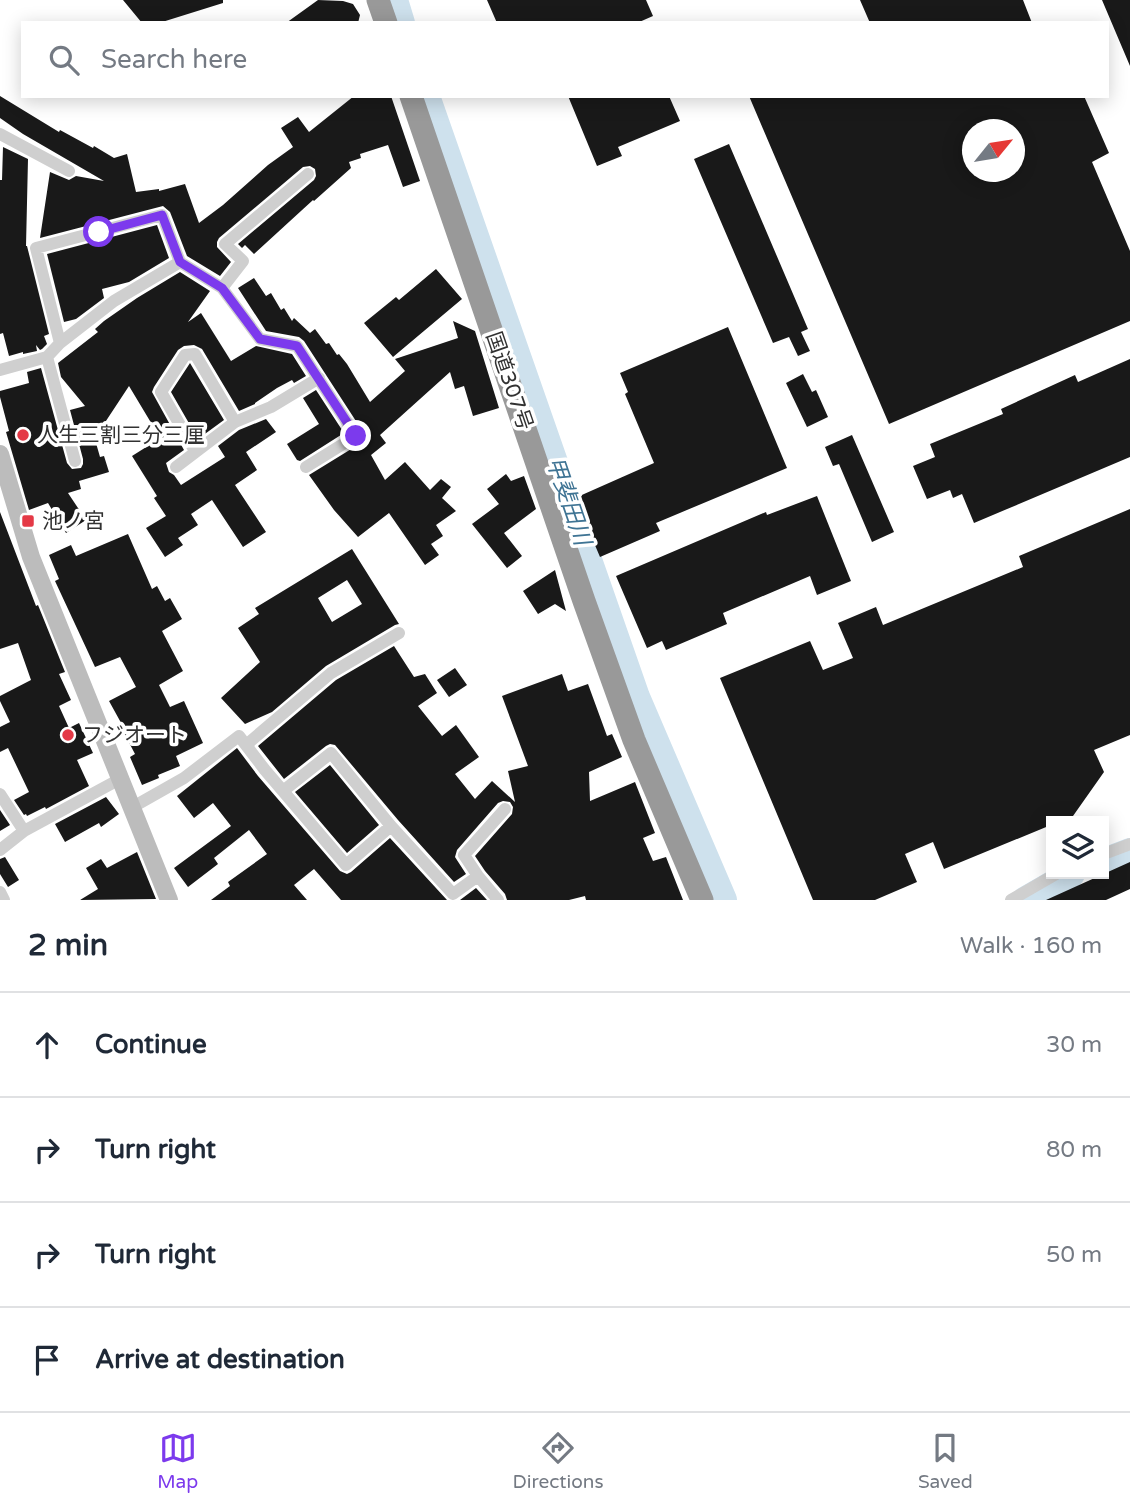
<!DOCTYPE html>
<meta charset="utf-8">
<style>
:root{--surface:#fff;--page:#f2f2f3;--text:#1f2937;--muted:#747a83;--line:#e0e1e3;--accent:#7c3aed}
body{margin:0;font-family:"Varela Round","Noto Sans JP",sans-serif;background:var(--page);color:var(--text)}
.controls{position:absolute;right:21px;bottom:21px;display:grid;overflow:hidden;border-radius:0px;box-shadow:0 4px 18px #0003}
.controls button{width:63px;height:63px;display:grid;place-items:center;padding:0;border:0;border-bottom:2px solid var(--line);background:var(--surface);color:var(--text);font:35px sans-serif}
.compass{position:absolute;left:962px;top:119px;width:63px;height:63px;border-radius:50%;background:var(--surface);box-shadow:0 4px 18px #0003;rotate:60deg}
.stop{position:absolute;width:21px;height:21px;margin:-16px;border:5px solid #7c3aed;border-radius:50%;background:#fff}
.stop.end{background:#7c3aed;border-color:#fff;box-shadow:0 2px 7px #0008}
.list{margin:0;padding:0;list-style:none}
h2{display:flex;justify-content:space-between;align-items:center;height:91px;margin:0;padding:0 28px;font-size:30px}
h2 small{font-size:23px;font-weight:400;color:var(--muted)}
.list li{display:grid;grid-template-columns:46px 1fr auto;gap:21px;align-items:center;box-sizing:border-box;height:105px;padding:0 28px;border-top:2px solid var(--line)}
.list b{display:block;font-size:26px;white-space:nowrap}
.list em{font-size:23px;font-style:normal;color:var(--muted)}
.icon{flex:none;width:38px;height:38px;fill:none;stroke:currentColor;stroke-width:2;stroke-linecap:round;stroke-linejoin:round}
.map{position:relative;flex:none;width:1130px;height:900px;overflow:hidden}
.search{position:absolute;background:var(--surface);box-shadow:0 4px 18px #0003;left:21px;right:21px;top:21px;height:77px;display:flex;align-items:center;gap:18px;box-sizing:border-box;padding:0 24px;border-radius:0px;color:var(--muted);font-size:26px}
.sheet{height:511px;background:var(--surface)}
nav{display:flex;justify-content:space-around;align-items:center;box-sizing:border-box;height:98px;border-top:2px solid var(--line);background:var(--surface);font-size:19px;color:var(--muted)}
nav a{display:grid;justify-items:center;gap:4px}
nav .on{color:var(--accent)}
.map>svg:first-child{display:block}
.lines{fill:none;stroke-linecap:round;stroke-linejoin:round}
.river{stroke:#cee1ed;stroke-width:28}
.building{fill:#191919;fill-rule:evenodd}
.street{stroke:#cfcfcf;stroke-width:12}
.secondary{stroke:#bcbcbc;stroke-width:18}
.highway{stroke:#999;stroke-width:23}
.route{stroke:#7c3aed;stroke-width:9}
.poi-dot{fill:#e43946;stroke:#fff;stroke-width:2.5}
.labels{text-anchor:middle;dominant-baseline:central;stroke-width:7;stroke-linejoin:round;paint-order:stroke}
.street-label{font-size:21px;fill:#323232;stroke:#fff}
.poi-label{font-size:21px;fill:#323232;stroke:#fff;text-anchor:start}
.water-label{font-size:23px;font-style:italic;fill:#3f7494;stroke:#fff}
</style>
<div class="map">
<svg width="1130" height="900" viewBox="0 0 1130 900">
<rect width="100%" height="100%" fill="#fff"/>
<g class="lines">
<path class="river" d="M394,0L401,23
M426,96L636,697L723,900
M1104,862L1130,852
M1026,900L1071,874"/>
</g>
<path class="building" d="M123,0H223V3L159,23H142Z
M318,0L343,1L353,4L360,15L358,23H286Z
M487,0H646L653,16L637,23H497Z
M860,0H1023L1032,23H870Z
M1102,0H1130V66Z
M0,96L59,132L60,130L93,148L94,146L114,158L127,154L136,192L159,189V191L185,184L199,223L223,205L268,165L293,147L281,128L298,117L309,132L354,96H391L420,181L403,187L388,145L360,154L361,158L349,162L351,168L314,201L313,200L254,254L245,245L242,248L238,244L314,180L316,176L315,169L310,166L303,167L219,238L217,242V247L231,262L220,276L187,256L170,212L163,206L40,238L50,172L69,180L76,176L104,181L23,134L0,118Z
M568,96H669L680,121L618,147L622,156L597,166Z
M749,96H1084L1109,153L1092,162L1130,251V321L889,424ZM972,130H1014V172H972Z
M729,144L808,329L801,332L810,351L798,356L789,337L773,343L694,159Z
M3,147L28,159L26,246H27L49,334L44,336L47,344L42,349L40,350L36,345L37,351L23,354V352L9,356L3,333L0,334V180H2Z
M157,225L169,258L129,282L102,289L104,298L76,319L64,322L47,254Z
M436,269L462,299L393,357L364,323L396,297L399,300Z
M180,272L210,291L188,322L201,313L231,361L256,346L292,354L306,376L294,383L292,380L277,388L255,403V404L239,411L202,349L194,345L184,346L178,350L154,387L152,392L184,450L166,463L169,472L174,475L181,485L225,457L218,446L239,430L266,419L276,432L246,452L257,470L235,485L266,532L243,547L212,500L191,514L198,525L178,538L183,545L165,557L146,528L166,516L154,498L157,496L132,456L159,439V436L129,386L102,427L92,429L100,457L104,456L109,472L79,481L81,489L68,493L86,520L66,533L48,503L29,510L6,432L9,431L0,397V391L29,383L27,372L41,368L67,463L72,469L81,468L83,464V459L70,410L85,406L61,377L58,363L98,332L95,329L104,321L137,298Z
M254,278L266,296L271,293L281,310L284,308L292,321L294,318L310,333L315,329L326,344L329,343L337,355L339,354L347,364L370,402L405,371L395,359L458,338L453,321L475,331L499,408L473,416L464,386L455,389L450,372L380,435L386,443L371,455L385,480L405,462L430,490L441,479L451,487L442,498L456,511L436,525L443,536L431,544L439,555L425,565L389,513L358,537L334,510L309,475L361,443L364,439L365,435L304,341L299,337L266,331L238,288Z
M728,327L787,468L656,523L660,531L600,557L575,498L654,463L625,394L628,392L620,373Z
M1130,359V457L974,523L962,494L953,498L950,490L927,499L913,466L935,457L930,444L1003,414L1001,409L1075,375L1078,382Z
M190,363L224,420L198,439L171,392Z
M803,374L812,392L816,390L828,417L807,427L786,383Z
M316,390L344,433L300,461L297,460L287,444L319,424L303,398Z
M852,435L894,532L872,542L839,464L833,466L825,447Z
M506,474L511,481L524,476L536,509L504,533L522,556L507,568L472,524L499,504L487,489Z
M817,496L851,581L817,595L810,576L723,613L727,624L666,650L662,641L647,648L616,576L766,512L767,515Z
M1130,509V735L1094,750L1104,772L1073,816L1060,821H1051V825L944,869L933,842L905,854L917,882L875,900H813L720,678L810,641L823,670L853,658L838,623L876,607L883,625L1023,567L1019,556Z
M0,512L36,606L38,605L65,672L59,674L71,700L59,706L69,728L79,723L93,753L77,760L89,786L46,809L45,807L27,816L26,814L24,815L14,800L29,792L8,748L0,752V727L10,722L0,701V696L31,680L18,643L0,649Z
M128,534L152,589L157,586L165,601L170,598L182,619L162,631L183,671L159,685L170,707L184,701L203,743L176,756L180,766L158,775L159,778L142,785L130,757L135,754L123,731L125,730L109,701L136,687L120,657L95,667L55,581L59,579L49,555L71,545L76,556Z
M352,549L399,624L395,625L326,666L272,712L245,724L221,698L260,662L238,628L259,614L255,608ZM347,580L362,604L332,622L318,598Z
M555,570L566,611L555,604L538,614L523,591Z
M394,646L414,677L425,674L437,693L418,706L442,736L456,725L479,757L455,774L475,799L492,781L515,802L508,771L528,766L502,696L562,674L568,691L588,684L607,736L612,734L622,757L589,772L590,801L635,782L655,833L643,838L653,861L666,857L683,900H586L585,896L569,900H507L505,894L485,871L475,856L512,814L513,807L510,802L503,801L498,803L457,850L455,857L466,874L454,882L398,820L335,745L330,744L326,746L284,779L258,746L336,680Z
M455,668L467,685L449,697L437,680Z
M237,748L258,776L340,871L347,874L351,872L390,838L447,900H341L314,869L294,885L307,900H211L230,886L228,882L267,854L249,830L214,858L218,864L188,887L174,868L231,826L213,803L194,818L177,796Z
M330,765L379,825L347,853L295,792Z
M106,797L119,814L101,827L99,823L65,842L55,824Z
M0,810L10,825L0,831Z
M137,852L156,899L80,900L98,889L86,868L101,859L107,868Z
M5,857L19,880L8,887L0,874V859Z
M1130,862V889L1106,900H1046Z
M476,888L487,900H460Z"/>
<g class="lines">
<path class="street" d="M0,134L69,171
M180,262L222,288L260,339L297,346L356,436L306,467
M222,288L243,261L225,244L308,174
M47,357L75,461
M0,370L47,357L60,343L114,301L180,262L162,215L36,248L60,343
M195,451L161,392L185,355L195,354L235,422
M176,467L235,422L271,407L319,378
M246,745L331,673L399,633
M283,791L331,753L391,826L453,894L478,876
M0,794L24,831
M131,808L184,778L239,736L265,770L346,865L391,826
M0,850L24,831L120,779
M1104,854L1130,844
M0,892L4,900
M498,900L478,876L464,855L505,809
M1011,900L1056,874"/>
<path class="secondary" d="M0,454L31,557L169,900"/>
<path class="highway" d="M378,0L386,23
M411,96L584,601L634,740L702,900"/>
</g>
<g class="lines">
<path class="route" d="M99,232L162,215L180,262L222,288L260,339L297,346L356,436"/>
</g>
<g class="poi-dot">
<circle cx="23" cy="435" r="7"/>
<rect x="21" y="514" width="14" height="14" rx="3.5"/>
<circle cx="68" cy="735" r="7"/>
</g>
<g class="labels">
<g class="street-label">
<text transform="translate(509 381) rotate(71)">国道307号</text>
</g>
<g class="poi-label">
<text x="37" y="435">人生三割三分三厘</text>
<text x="42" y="521">池ノ宮</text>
<text x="82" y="735">フジオート</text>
</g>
<g class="water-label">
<text transform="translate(568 501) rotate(71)">甲斐田川</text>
</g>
</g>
</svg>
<div class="controls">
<button><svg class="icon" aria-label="layers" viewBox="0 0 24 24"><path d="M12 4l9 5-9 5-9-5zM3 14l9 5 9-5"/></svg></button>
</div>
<svg class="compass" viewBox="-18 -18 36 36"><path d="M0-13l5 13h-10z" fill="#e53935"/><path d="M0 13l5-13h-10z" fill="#747a83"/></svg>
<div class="stop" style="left:99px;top:232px"></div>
<div class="stop end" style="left:356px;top:436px"></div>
<div class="search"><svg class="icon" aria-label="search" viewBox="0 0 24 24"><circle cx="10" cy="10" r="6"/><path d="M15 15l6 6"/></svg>Search here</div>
</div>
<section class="sheet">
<h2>2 min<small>Walk · 160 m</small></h2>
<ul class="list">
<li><svg class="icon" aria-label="ahead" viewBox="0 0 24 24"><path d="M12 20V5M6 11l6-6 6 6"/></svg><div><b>Continue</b></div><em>30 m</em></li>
<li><svg class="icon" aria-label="right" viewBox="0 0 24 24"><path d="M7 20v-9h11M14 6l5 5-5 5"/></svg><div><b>Turn right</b></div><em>80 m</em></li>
<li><svg class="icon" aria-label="right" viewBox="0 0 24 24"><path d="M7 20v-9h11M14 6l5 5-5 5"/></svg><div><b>Turn right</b></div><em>50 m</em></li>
<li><svg class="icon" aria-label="arrive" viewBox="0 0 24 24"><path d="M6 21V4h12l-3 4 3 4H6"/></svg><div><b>Arrive at destination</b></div></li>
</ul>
</section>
<nav>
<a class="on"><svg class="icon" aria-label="map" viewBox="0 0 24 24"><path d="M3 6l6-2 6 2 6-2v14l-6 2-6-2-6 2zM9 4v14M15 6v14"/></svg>Map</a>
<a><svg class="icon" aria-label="directions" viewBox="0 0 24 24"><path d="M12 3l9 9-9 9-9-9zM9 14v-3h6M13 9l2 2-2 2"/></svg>Directions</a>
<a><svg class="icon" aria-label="saved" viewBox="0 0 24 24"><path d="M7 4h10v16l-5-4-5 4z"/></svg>Saved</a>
</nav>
